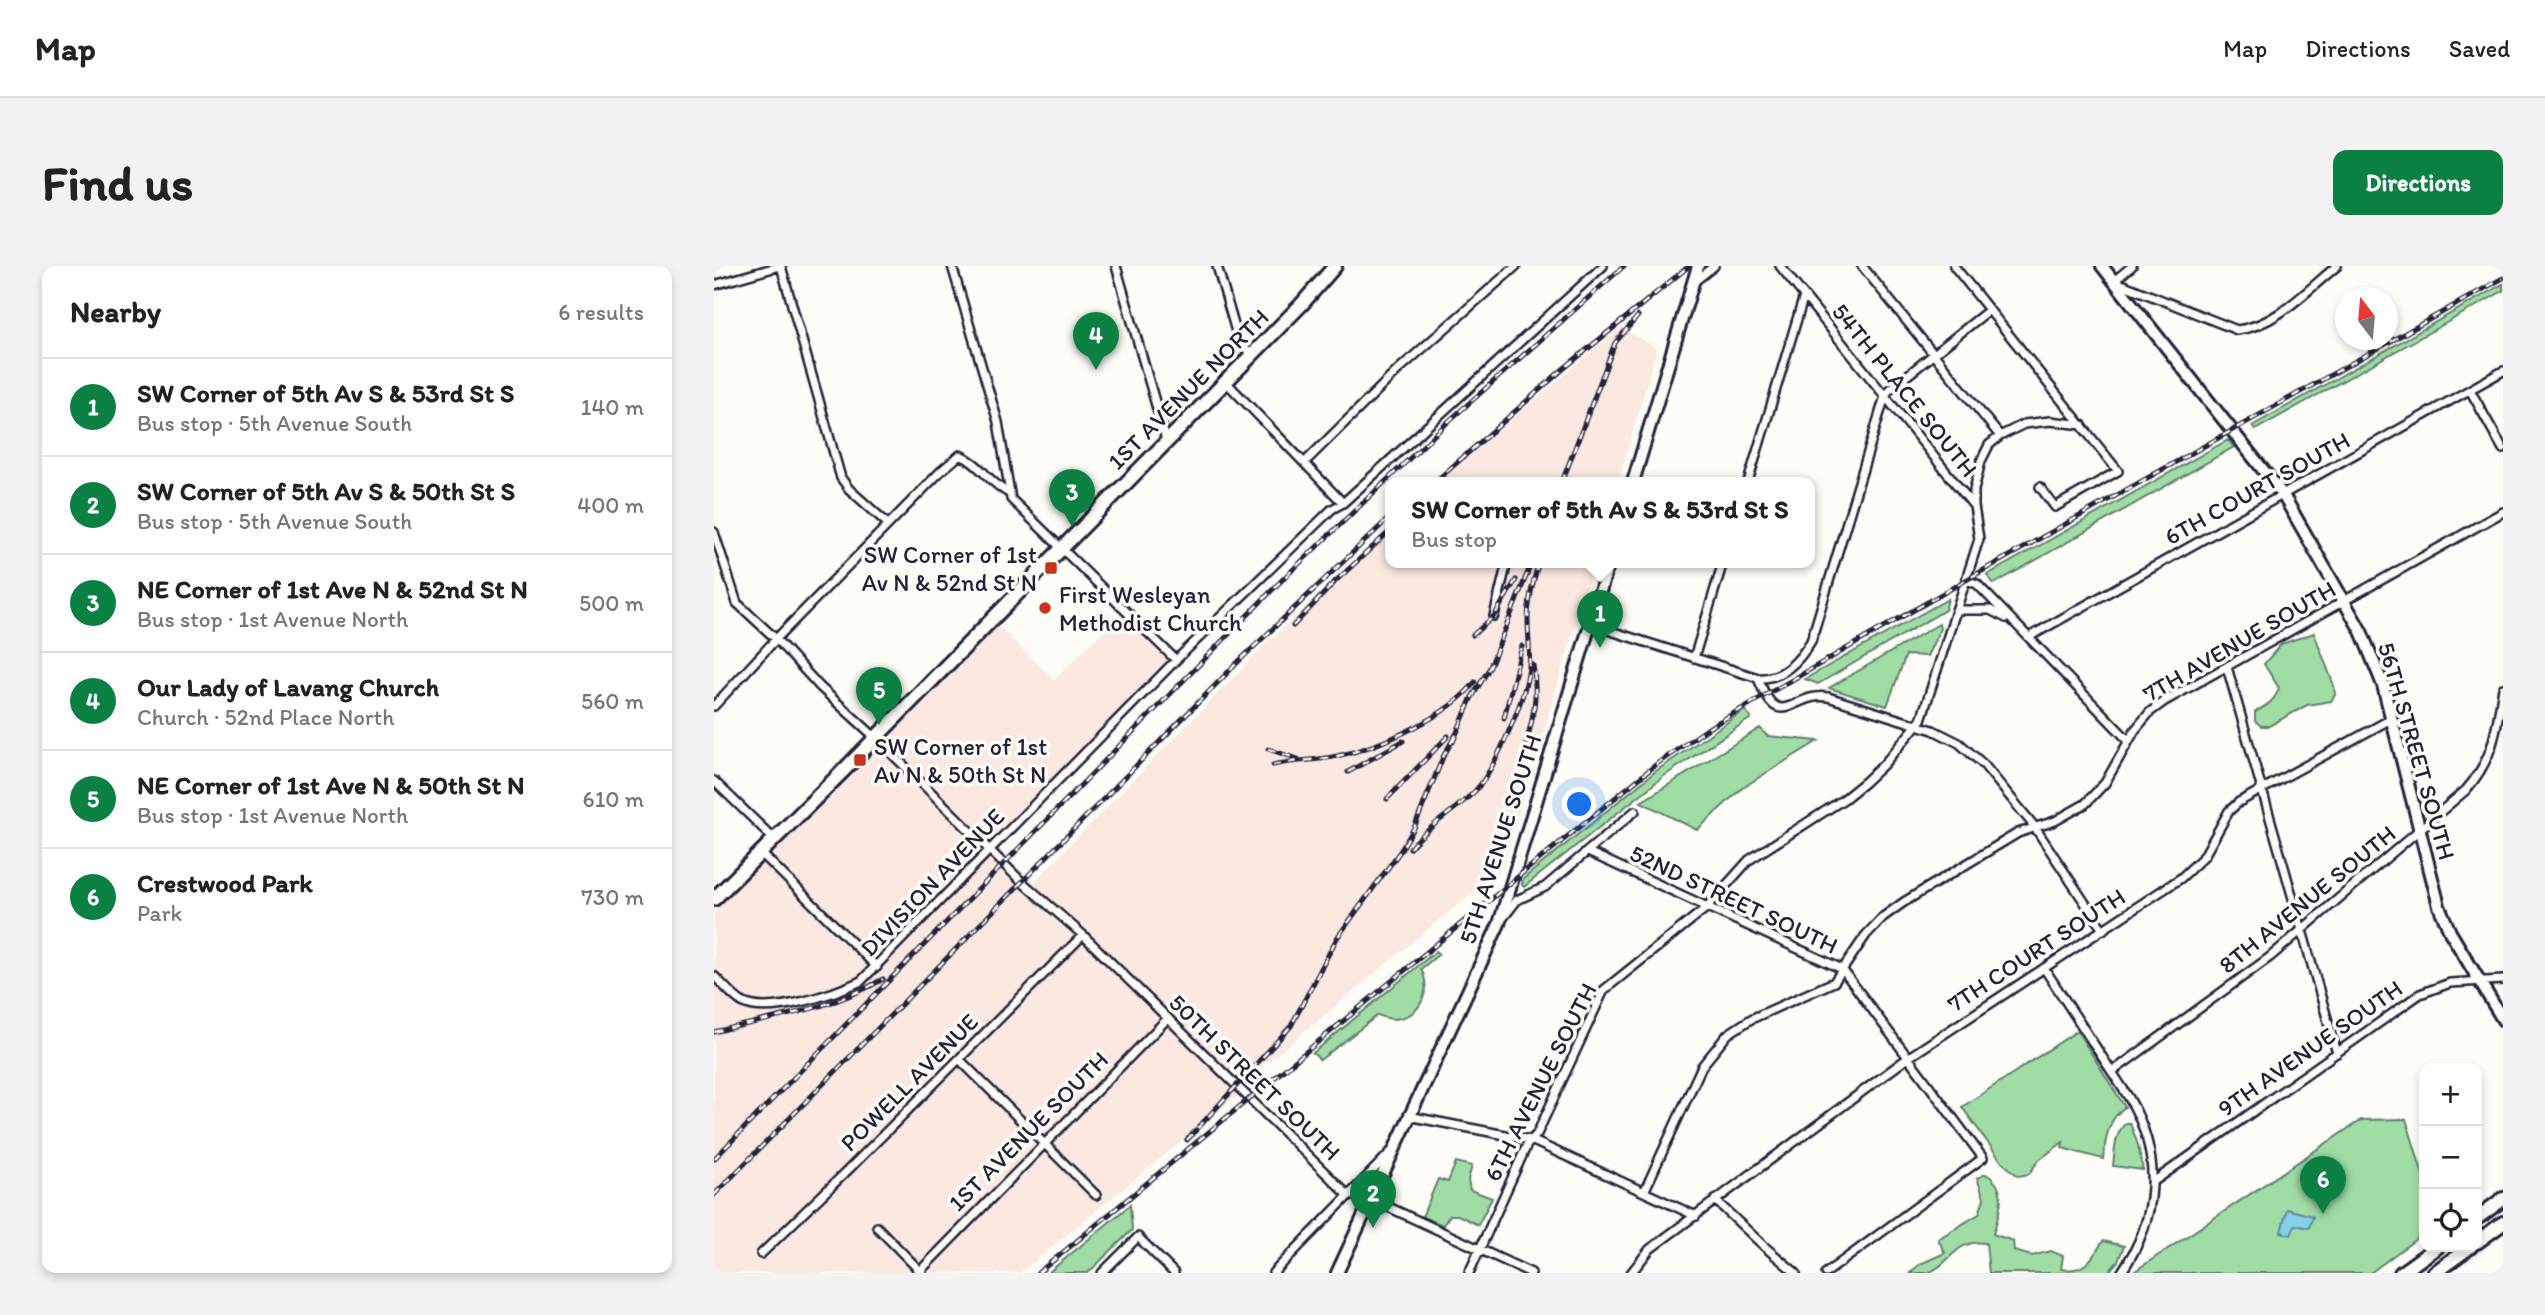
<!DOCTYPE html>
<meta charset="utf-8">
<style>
:root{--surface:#fff;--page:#f2f2f2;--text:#222;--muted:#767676;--line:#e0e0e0;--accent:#0b8043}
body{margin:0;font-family:Itim,sans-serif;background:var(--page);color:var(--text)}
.controls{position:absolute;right:21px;bottom:21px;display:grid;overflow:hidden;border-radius:14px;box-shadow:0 4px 10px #0003}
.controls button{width:63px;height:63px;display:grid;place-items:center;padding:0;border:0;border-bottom:2px solid var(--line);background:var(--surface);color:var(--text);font:35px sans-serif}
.compass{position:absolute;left:1621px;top:21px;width:63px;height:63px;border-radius:50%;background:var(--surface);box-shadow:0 4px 10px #0003;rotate:344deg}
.you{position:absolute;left:866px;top:539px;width:24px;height:24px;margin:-18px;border:5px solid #fff;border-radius:50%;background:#1a73e8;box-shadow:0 0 0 10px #1a73e833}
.badge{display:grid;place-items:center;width:46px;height:46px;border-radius:50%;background:var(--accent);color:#fff;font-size:23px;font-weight:700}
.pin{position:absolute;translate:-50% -58px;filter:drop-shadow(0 2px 4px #0008)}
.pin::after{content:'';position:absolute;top:37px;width:24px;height:21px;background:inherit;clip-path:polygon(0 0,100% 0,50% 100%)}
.popup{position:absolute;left:671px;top:211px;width:430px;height:91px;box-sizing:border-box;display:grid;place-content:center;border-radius:14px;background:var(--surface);filter:drop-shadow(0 2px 5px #0005);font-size:23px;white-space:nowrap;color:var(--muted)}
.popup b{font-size:26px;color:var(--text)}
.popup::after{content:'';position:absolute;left:50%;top:100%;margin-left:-14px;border:14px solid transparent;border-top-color:var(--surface)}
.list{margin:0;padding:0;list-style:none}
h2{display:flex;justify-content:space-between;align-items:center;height:91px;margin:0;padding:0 28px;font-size:30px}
h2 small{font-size:23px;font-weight:400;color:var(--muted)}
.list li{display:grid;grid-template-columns:46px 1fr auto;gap:21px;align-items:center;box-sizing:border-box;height:98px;padding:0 28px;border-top:2px solid var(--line)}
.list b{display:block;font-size:26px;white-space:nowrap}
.list p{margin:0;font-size:23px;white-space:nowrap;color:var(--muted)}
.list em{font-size:23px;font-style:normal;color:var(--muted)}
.icon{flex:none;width:38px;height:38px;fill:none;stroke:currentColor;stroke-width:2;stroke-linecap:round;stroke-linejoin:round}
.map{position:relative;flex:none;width:1789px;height:1007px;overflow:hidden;border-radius:14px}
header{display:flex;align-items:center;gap:42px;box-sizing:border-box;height:98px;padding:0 35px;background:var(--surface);border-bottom:2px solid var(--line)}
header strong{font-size:33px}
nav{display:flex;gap:38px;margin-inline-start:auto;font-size:24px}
.intro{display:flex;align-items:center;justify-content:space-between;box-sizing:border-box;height:168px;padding:0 42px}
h1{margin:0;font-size:49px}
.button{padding:18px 32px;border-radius:14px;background:var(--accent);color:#fff;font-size:24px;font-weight:700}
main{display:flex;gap:42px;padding:0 42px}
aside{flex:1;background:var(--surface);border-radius:14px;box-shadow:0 4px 10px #0003}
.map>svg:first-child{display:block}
.built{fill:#fbe9e1}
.green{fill:#a0dda5;stroke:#618070;stroke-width:2}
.water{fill:#86d1e7;stroke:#5e8ba2;stroke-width:2}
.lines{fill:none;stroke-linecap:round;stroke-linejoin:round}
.street-casing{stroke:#22223b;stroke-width:12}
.secondary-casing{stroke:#22223b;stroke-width:16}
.primary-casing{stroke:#22223b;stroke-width:18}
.street{stroke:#fdfcf7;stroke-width:7}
.secondary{stroke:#fdfcf7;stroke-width:10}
.primary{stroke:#fdfcf7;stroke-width:12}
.rail-casing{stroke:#22223b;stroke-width:5}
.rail{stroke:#fdfcf7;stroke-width:2.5;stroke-dasharray:8;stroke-linecap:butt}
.poi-dot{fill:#c8321e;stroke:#fdfcf7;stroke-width:2.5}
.labels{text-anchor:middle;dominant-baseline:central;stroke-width:7;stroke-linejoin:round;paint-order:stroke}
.street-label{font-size:24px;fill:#22223b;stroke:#fdfcf7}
.poi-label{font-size:24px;fill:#22223b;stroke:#fdfcf7;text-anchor:start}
</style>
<header>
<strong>Map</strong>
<nav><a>Map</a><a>Directions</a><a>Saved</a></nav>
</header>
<div class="intro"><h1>Find us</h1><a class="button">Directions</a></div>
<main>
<aside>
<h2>Nearby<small>6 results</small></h2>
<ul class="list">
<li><span class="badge">1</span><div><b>SW Corner of 5th Av S &amp; 53rd St S</b><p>Bus stop · 5th Avenue South</p></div><em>140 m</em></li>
<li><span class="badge">2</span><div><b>SW Corner of 5th Av S &amp; 50th St S</b><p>Bus stop · 5th Avenue South</p></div><em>400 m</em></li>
<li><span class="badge">3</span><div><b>NE Corner of 1st Ave N &amp; 52nd St N</b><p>Bus stop · 1st Avenue North</p></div><em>500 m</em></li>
<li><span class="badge">4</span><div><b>Our Lady of Lavang Church</b><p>Church · 52nd Place North</p></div><em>560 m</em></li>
<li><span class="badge">5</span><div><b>NE Corner of 1st Ave N &amp; 50th St N</b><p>Bus stop · 1st Avenue North</p></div><em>610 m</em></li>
<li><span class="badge">6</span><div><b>Crestwood Park</b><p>Park</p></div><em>730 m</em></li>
</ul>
</aside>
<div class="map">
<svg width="1789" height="1007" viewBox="0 0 1789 1007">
<rect width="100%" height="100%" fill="#fdfcf7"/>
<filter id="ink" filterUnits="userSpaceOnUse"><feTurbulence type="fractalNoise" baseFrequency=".0143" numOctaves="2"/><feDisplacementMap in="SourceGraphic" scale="14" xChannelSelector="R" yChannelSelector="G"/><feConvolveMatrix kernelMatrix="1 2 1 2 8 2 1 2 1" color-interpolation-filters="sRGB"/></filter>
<g filter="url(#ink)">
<path class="built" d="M906,61L943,82L904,216H725Z
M676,262V296H880L789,601L530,816L534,821L306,1007H0V646L284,360L340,414L406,348L461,402L285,583L320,616L560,370Z"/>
<path class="green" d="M1789,18V25L1541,164L1538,160Z
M1514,174L1520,181L1280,318L1273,309Z
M1234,333L1231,344L1104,418L1091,413Z
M1225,358L1226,363L1213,390L1192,389L1173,440L1115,422Z
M1600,367L1620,420L1621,429L1617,435L1593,439L1555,460H1547L1541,455V446C1552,440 1561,435 1565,422L1550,398L1567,378Z
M1031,444L1037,452L950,510L810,621L808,619L809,613L942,505Z
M1046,462L1053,470L1104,475L1028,522L983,564L927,536Z
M722,685L725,688L707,703C718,725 707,751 680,753C675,753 669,751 664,749L606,794L599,787Z
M1363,765L1411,841C1393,854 1392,872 1389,893L1348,882L1349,876L1325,894L1315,908L1304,910L1288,896L1248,841Z
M1692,853L1710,912V967L1656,1007H1418L1647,854Z
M1412,857H1416L1424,879L1429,904L1399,900C1401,886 1400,867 1412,857Z
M742,896L758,900L754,914L756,924L778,932L764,959L744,949H736L729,959L708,951L724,913L734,916Z
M1272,908C1296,923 1285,947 1279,968L1299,975L1300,985L1318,990L1337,985L1349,990L1347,1003C1371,1007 1378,993 1389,975L1410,980L1404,995L1394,1007H1275L1272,977C1241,972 1236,1000 1213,1007C1208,1007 1200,1007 1196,1007L1206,998L1231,987L1224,973L1265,948L1270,932L1263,912Z
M416,939L418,964L374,1007H334Z"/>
<path class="water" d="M1573,943L1599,950L1595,962L1581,959L1577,969L1567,966Z"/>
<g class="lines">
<g class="street-casing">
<path id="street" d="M67,0L127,212L135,223L174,258
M238,0L284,156L297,233L462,394
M402,0L452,174
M503,0L525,76L537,88
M1066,0L1259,239
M1148,0L1286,170
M1240,0L1404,205L1341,241L1326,221
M981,15L1000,0
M1400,15L1523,64C1562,60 1593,24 1623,0
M1400,15L1418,0
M0,19L66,0
M511,115L629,237
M1756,124L1789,183
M591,196L684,104L802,0
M1034,216L1090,30
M0,266L23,337L62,373L106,421L162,472L307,615L369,669L634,929L657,933L817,1007
M1252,314L1263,318L1414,474
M1242,344H1276L1292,352
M780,350L793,296
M875,358L1044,412C1066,470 1078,425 1114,431L1219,464L1245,477L1270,499L1320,560L1389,664
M1315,371L1789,105
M980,392L1009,296
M1513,401L1623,787
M1044,412C1068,414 1086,394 1097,375L1171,130L1175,124L1275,44
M0,440L62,373L227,205L246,189C266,197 276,218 295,227
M0,515L59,572
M46,586L163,701
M874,586L1128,703L1269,892L1112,1007
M789,652L803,634L831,621L921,545
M1330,702L1415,832C1449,890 1445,952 1407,1007
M0,710C9,718 18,730 28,736C54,751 122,727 147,715L462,394L618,243L629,237L889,0
M245,793L382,929
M1398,806L1556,691L1752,524C1781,491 1782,463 1789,422
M694,850L817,874L982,950
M1439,916L1706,728L1736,717L1789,714
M930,926L988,800L1014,768L1037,753L1120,716L1152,669L1169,651L1190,636L1304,567L1341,555L1371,538L1391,517L1421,464L1436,446L1451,435L1789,246
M1001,934L1051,981L1082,1007
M163,961L208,1007
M47,988L130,908L369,669
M204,1007L454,752
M388,1007L424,971L460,1007
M559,1007L676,887
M755,1007L813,879L823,868L890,724L992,642L1035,594L1130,533L1151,516L1170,498L1207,454L1265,273L1260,240V224L1267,195L1275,179L1286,170L1310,158L1336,155L1368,159
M917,1007L936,983L1195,791L1467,612L1490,590L1515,545L1525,536L1677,453"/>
</g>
<g class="secondary-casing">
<path id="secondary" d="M1388,0L1569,229L1647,365L1669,419L1725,640L1736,666L1789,754
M919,216L984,0
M623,1007L785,658L895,296"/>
</g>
<g class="primary-casing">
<path id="primary" d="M0,633L129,505L587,39L621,0
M1763,952L1789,933
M1763,976L1789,957
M1687,1007L1723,981
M1720,1007L1756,981"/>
</g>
<use href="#street" class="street"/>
<use href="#secondary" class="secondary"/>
<use href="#primary" class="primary"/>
<g class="rail-casing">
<path id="rail" d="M721,216L848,104L975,0
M848,216L901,77L924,50
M614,322L676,265
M579,360L620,317
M759,369L780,350L802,314
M790,452L808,380
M739,476L757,433L776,401L815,303
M812,477C820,450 824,427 819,399
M554,483L584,493
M559,499C580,494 602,495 623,490C666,481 734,451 761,416
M634,506L689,475
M673,533L734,470
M696,582C715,559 740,546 761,525C780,505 807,441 813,413C818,394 814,374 814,354C814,334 819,315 825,296
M0,766C56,752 119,743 169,713
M473,874L577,760L623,672L687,584L700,562L729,491L742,468
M0,893L569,313L736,154L910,0
M0,929L526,394L676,251
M324,1007L811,605L944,497L996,461L1252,314L1789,12"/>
</g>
<use href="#rail" class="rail"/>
</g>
</g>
<g class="poi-dot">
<rect x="330" y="295" width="14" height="14" rx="3.5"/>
<circle cx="331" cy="342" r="7"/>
<rect x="139" y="487" width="14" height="14" rx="3.5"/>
</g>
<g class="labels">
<g class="street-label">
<text transform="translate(474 123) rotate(-45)">1ST AVENUE NORTH</text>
<text transform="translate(1191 124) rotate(51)">54TH PLACE SOUTH</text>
<text transform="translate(1543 222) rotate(-29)">6TH COURT SOUTH</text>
<text transform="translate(1525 375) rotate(-30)">7TH AVENUE SOUTH</text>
<text transform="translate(1703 485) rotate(74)">56TH STREET SOUTH</text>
<text transform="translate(786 573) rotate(-72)">5TH AVENUE SOUTH</text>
<text transform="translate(218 616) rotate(-46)">DIVISION AVENUE</text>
<text transform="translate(1020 633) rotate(25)">52ND STREET SOUTH</text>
<text transform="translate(1593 633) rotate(-39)">8TH AVENUE SOUTH</text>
<text transform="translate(1322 684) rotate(-33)">7TH COURT SOUTH</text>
<text transform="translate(1596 782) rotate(-35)">9TH AVENUE SOUTH</text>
<text transform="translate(541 811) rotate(44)">50TH STREET SOUTH</text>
<text transform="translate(195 816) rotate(-45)">POWELL AVENUE</text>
<text transform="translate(826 816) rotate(-63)">6TH AVENUE SOUTH</text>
<text transform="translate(314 865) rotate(-45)">1ST AVENUE SOUTH</text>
</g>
<g class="poi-label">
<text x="323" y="288" text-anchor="end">SW Corner of 1st<tspan x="323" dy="28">Av N &amp; 52nd St N</tspan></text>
<text x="345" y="328">First Wesleyan<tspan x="345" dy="28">Methodist Church</tspan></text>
<text x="160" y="480">SW Corner of 1st<tspan x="160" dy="28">Av N &amp; 50th St N</tspan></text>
</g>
</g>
</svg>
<div class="controls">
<button>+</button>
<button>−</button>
<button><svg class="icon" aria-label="locate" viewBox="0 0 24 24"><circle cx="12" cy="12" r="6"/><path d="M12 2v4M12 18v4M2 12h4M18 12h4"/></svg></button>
</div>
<svg class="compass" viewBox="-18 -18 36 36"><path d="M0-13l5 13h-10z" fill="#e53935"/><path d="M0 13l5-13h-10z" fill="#767676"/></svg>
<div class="you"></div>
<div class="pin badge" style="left:886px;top:382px">1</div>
<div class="popup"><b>SW Corner of 5th Av S &amp; 53rd St S</b>Bus stop</div>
<div class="pin badge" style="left:659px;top:962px">2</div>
<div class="pin badge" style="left:358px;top:261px">3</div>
<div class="pin badge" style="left:382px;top:104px">4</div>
<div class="pin badge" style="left:165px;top:459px">5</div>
<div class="pin badge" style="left:1609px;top:948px">6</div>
</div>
</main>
